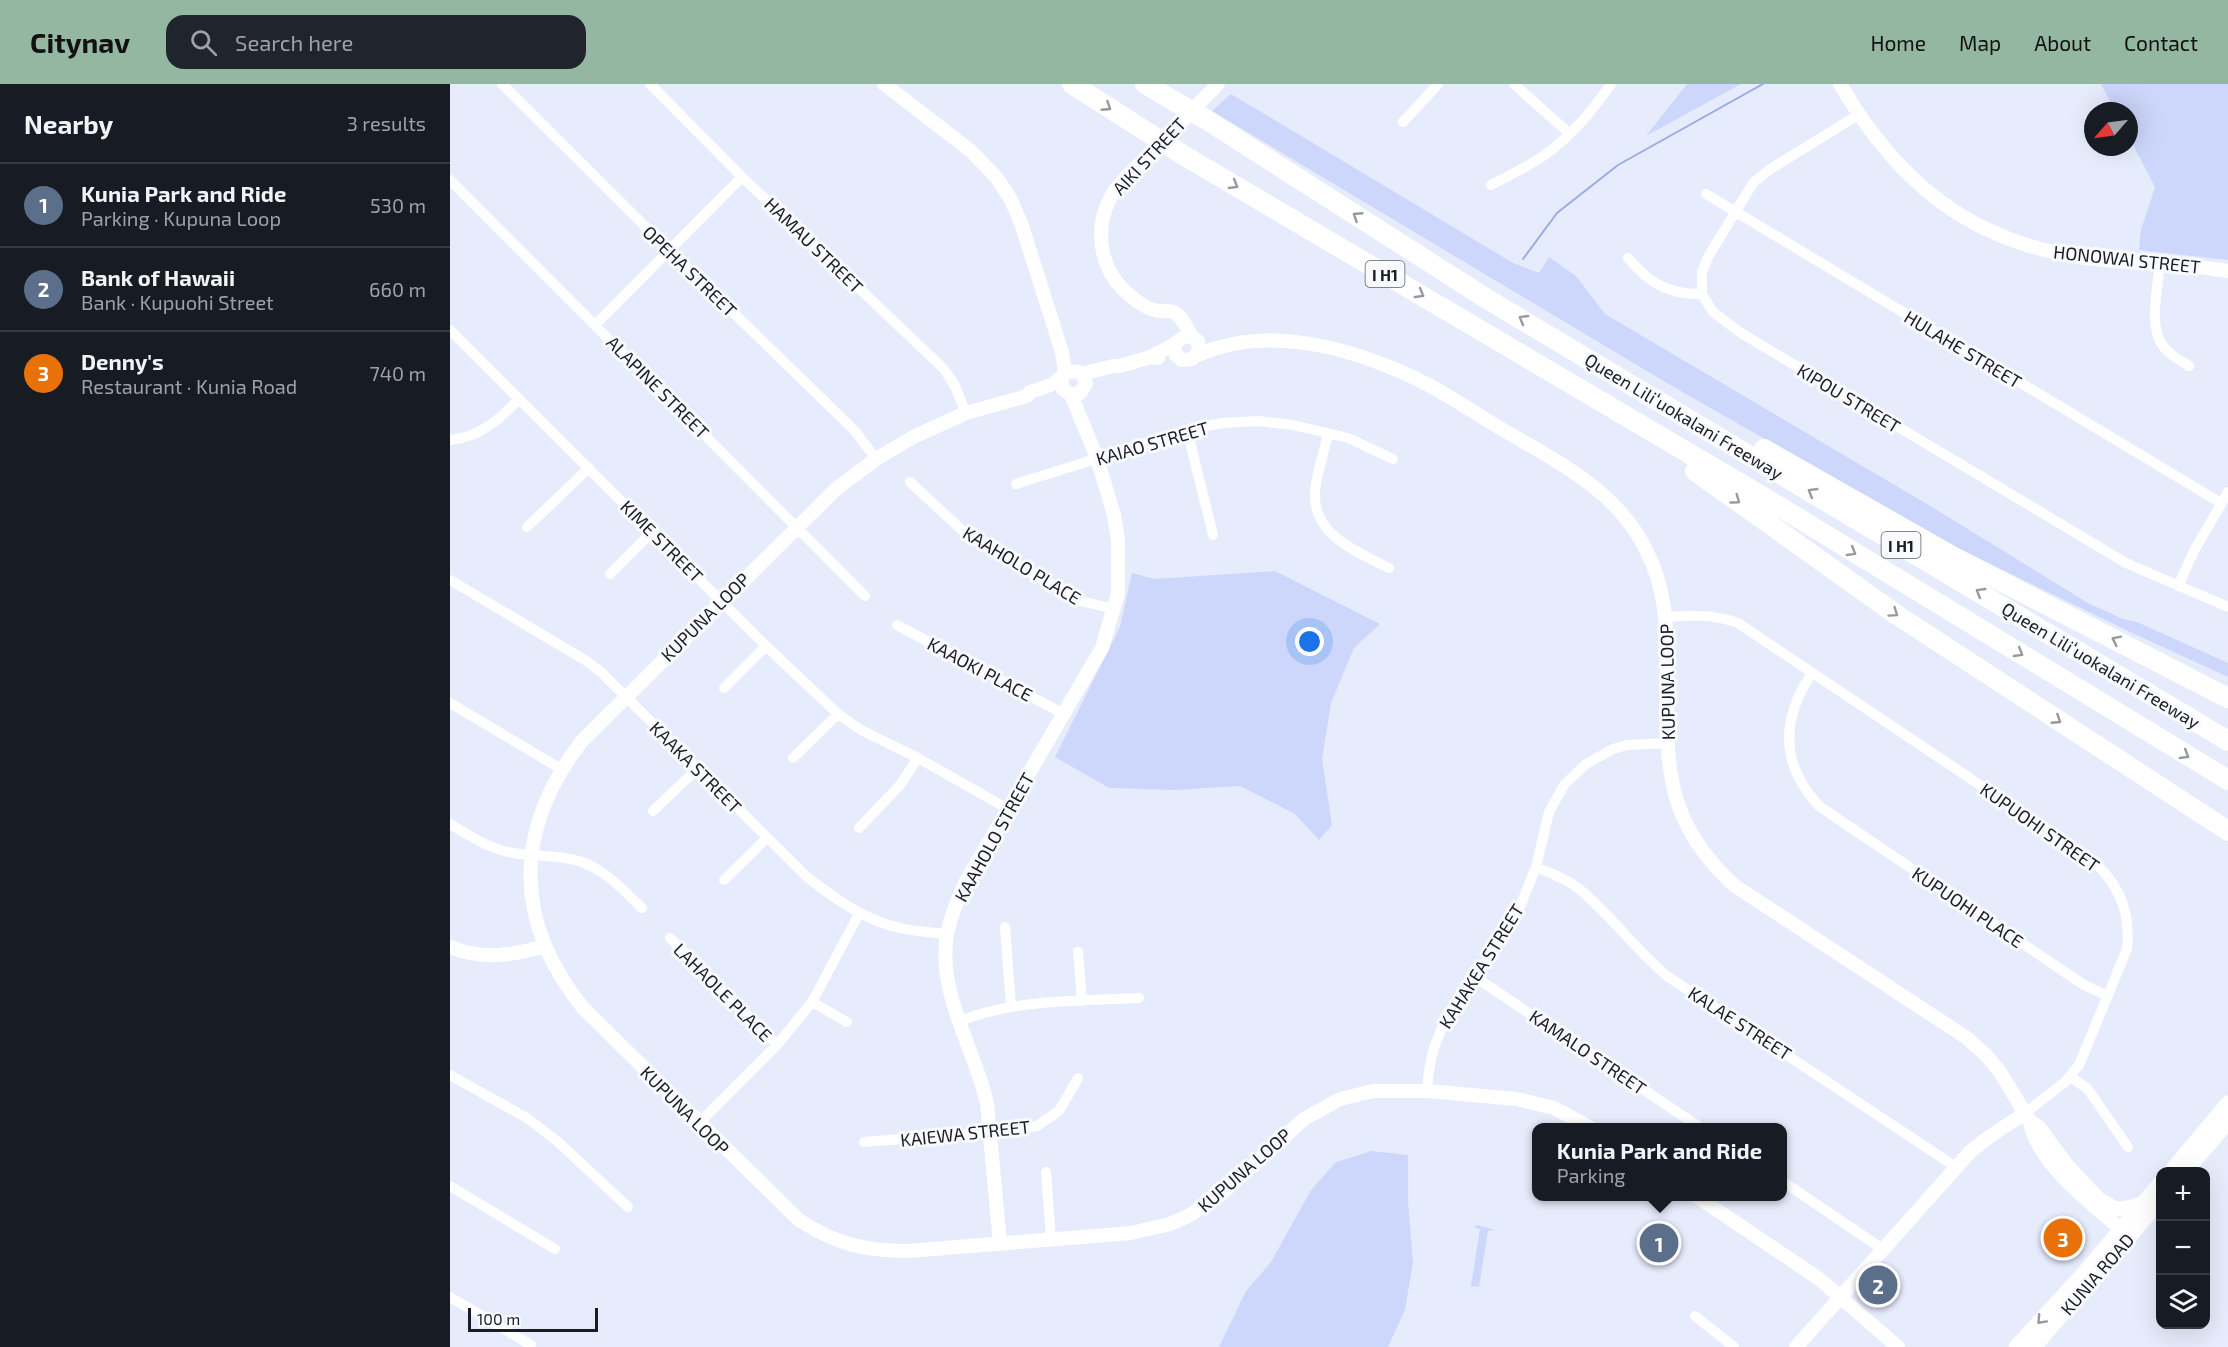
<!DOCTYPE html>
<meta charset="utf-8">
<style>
:root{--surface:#171b24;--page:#20242c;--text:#f1f3f6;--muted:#9ea1a6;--line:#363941;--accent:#94b7a2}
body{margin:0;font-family:"Exo 2",sans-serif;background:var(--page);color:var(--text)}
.controls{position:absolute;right:18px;bottom:18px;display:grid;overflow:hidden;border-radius:12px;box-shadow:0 6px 24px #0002}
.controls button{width:54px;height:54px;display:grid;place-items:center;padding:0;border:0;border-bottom:2px solid var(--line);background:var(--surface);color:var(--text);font:30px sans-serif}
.compass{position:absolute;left:1634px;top:18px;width:54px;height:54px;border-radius:50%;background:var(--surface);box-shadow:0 6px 24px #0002;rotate:242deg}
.scale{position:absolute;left:18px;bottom:15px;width:130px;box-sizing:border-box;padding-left:6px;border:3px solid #1b1d24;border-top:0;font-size:16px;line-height:21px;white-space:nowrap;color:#1b1d24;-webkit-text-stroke:4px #f9fafe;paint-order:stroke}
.you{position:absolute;left:860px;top:558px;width:21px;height:21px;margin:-15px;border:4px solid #fff;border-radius:50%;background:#1a73e8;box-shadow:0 0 0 9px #1a73e833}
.badge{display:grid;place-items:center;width:39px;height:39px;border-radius:50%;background:var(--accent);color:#fff;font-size:20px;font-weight:700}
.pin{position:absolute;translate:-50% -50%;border:3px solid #fff;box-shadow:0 2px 6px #0006}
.popup{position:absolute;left:1082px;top:1039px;width:255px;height:78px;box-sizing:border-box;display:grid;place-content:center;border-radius:12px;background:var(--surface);filter:drop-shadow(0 2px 4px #0005);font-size:20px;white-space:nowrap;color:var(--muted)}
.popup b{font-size:22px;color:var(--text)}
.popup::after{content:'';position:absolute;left:50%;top:100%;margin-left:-12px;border:12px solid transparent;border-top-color:var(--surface)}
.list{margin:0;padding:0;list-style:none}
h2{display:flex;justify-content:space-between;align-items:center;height:78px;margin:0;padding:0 24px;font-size:26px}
h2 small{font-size:20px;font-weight:400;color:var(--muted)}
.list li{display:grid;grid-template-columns:39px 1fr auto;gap:18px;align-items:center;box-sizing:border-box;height:84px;padding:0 24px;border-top:2px solid var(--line)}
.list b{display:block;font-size:22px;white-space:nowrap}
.list p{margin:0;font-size:20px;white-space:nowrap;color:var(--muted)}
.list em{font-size:20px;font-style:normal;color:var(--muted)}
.icon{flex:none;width:33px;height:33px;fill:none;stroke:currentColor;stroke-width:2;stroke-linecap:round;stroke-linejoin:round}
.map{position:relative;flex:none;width:1778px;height:1263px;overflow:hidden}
header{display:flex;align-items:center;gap:36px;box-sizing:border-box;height:84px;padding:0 30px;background:var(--accent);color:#111}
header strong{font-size:28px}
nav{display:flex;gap:33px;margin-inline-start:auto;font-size:21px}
.search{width:420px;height:54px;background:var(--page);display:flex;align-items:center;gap:15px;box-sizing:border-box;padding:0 21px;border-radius:18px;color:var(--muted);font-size:22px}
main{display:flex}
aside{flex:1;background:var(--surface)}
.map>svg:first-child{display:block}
.green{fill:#ccd7fb}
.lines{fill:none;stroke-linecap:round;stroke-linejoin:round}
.stream{stroke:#9babe5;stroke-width:2}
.minor{stroke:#fff;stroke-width:10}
.tertiary{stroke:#fff;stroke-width:14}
.secondary{stroke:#fff;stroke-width:15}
.motorway{stroke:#fff;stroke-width:20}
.oneway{stroke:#98999c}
.labels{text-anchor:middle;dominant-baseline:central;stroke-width:6;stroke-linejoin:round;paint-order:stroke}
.shield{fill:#f9fafe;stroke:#5e5f65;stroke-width:1.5}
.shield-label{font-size:16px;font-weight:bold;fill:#1b1d24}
.street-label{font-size:18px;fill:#1b1d24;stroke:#f9fafe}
</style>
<header>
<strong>Citynav</strong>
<div class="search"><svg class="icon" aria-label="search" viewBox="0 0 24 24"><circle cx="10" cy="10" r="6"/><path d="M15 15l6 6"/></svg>Search here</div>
<nav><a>Home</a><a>Map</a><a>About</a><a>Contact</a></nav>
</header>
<main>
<aside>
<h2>Nearby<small>3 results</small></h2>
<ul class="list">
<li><span class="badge" style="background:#5c6f8a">1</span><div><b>Kunia Park and Ride</b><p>Parking · Kupuna Loop</p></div><em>530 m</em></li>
<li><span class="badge" style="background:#5c6f8a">2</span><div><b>Bank of Hawaii</b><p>Bank · Kupuohi Street</p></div><em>660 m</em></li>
<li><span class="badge" style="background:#e8710a">3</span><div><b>Denny's</b><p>Restaurant · Kunia Road</p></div><em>740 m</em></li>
</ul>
</aside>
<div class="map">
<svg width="1778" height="1263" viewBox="0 0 1778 1263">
<rect width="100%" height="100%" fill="#e7ecfc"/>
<path class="green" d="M1237,0H1291L1196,52Z
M1651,0H1778V176L1689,166L1691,146L1705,103L1679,53V27H1665Z
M781,10L1063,179L1089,189L1099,173L1126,192L1155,230L1487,426L1638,519L1673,535L1687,538L1778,579V593L1678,547L1495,458L1222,302L762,27Z
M825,487L930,540L904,564L881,619L872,675L882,741L869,756L845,730L790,702L724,706L659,704L605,673L670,543L682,489L704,495Z
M922,1067L958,1071V1118L963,1178L955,1226L938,1263H769L796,1207L821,1178L861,1106L886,1078Z
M1027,1141L1045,1146L1038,1147L1029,1203L1021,1202L1030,1145L1024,1144Z"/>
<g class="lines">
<path class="stream" d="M1073,175L1107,129L1168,81L1313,0"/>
<path class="minor" d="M52,0L219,166L405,347L426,375
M200,0L292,93L494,285L505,302L516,329
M1064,0L1120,50
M1408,31L1319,86L1303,99L1258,173L1252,188V210L1263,228L1291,249L1676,479L1778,523
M953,38L988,0
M0,96L415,512
M1041,101C1054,94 1069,87 1082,79C1115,60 1139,31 1161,0
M1256,110L1771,419
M1178,174C1199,199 1219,211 1252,210
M1710,179C1708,202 1698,243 1713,262C1719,271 1730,276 1739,282
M146,240L292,93
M0,246L316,562L388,630L411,646L468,674L558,725
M737,346L763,451
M878,350C874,369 866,390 865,409C863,452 908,468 939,484
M0,356C30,353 49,336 69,315
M460,398L515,449L536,463L631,517L664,525
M566,400L737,346L772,339L808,337L843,341L898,354L943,375
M77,443L139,384
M160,490L203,447
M0,496L135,576L151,588L356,792C385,815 414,836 450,844C465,848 482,848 497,850
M1728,502L1744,467L1778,408
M1216,533C1242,531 1263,530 1288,539L1639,774C1668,797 1681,828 1677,865L1629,981L1615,998L1575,1029
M447,541L612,629
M1362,589C1331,635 1330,680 1369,722L1634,901L1658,912
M274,604L316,562
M0,619L111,685
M343,674L388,630
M203,727L247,685
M0,740C17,750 35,762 54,767C83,775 114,768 141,782C161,792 176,809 192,824
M409,744L450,701L468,674
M1086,783C1100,789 1115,794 1128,804C1160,830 1185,865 1217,892L1506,1083
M274,796L317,754
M555,843L561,922
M220,854L327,961
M628,868L632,917
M1025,893L1251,1044
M362,918L397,938
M510,937C566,915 629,917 689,914
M0,991L77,1034L107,1057L178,1123
M1620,993L1637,1004L1678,1063
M977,1007C979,980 982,964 994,940L1067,830L1086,783L1099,728L1114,701L1136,680L1163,665L1177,661L1218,659
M249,1039L327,961L362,918L409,830
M414,1058L541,1048L587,1042L609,1027L628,994
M596,1088L601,1155
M1332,1097L1434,1166
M0,1102L105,1165
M0,1213L81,1261
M1245,1232L1284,1263"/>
<path class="tertiary" d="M434,0L521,67L547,94L561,116L571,139L612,268L615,289
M1390,0C1448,99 1521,159 1637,174C1684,180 1731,179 1778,187
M742,253C737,245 732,231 723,228C719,226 714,228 709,227C695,225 680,213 671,203C650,181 645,144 659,117C667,99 684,86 698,72C721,48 745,24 768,0
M748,271C812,243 887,260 949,287C986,302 1021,327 1055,347C1110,379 1169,408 1197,468C1214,502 1217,537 1217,574C1218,669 1207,732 1285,802L1517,954L1536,971L1550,988L1580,1037L1589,1043L1617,1081L1650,1116L1667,1125L1681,1123L1694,1118
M700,273C706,269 712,267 718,264C729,258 735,246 748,257L749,268L742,275L732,276L726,271L724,260
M632,290L663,282H670L700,273L708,274
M611,295L613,305L621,311L630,309L636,300L634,293L629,288L618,287L603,300L580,308L577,312L516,329L465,352L426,375L386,405L132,657C63,746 63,838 134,925L349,1136C386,1160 414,1167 458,1167L681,1149L720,1140L740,1131L769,1112L854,1035L890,1015L923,1007H977L1067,1015L1104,1024L1141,1044
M0,863C32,876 62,872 94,862
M1580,1037C1586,1080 1647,1124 1678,1151
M1246,1112L1368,1194L1448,1263
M550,1159L537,1019C524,963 487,909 497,850C501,831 508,814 516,797L652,564L668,509V457L664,431L647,374L621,311
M1346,1263L1520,1068L1536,1055L1575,1029"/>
<path class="secondary" d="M1720,1088L1778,1019
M1735,1088L1778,1038
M1566,1263L1632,1191L1710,1099
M1584,1263L1710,1117"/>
<path class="motorway" d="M622,0L733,71L1325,420L1778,696
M695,0L757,36L1037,215L1778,657
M1314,365L1502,472L1778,614
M1245,387L1447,531L1778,747"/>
</g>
<defs><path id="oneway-chevron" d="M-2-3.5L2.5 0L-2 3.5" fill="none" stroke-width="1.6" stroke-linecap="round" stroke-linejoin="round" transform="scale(1.5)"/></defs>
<g class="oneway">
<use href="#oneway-chevron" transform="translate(657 23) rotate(33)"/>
<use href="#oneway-chevron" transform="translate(784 101) rotate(30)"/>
<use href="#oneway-chevron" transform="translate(907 132) rotate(-147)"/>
<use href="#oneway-chevron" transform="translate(970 210) rotate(30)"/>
<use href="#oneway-chevron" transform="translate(1073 235) rotate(-150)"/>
<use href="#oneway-chevron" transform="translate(1362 408) rotate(-149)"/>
<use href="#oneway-chevron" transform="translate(1286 416) rotate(36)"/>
<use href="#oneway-chevron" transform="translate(1402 468) rotate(31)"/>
<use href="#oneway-chevron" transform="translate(1530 508) rotate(-149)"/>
<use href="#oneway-chevron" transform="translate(1444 529) rotate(35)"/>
<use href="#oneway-chevron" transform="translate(1666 556) rotate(-154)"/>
<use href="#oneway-chevron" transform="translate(1569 569) rotate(31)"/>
<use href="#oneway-chevron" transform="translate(1607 636) rotate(33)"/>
<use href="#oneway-chevron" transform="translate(1735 671) rotate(31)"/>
<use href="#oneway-chevron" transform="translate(1591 1236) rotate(133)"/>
</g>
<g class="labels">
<g class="shield">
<rect x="915.5" y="177" width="39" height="26" rx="4.5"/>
<rect x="1431.5" y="448" width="39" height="26" rx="4.5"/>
</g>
<g class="shield-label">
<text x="935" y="190">I H1</text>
<text x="1451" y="461">I H1</text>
</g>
<g class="street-label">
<text transform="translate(699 72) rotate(-47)">AIKI STREET</text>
<text transform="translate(364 161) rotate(44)">HAMAU STREET</text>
<text transform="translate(1677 175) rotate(6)">HONOWAI STREET</text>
<text transform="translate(240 187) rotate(44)">OPEHA STREET</text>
<text transform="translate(1513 265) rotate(31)">HULAHE STREET</text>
<text transform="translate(208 303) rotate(45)">ALAPINE STREET</text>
<text transform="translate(1399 314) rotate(31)">KIPOU STREET</text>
<text transform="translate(1234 332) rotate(31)">Queen Liliʻuokalani Freeway</text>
<text transform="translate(702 359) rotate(-16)">KAIAO STREET</text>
<text transform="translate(212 457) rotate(45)">KIME STREET</text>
<text transform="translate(572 481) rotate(31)">KAAHOLO PLACE</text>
<text transform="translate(255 533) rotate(-45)">KUPUNA LOOP</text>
<text transform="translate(1651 581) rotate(31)">Queen Liliʻuokalani Freeway</text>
<text transform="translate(530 585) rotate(28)">KAAOKI PLACE</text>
<text transform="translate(1217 598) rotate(-91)">KUPUNA LOOP</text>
<text transform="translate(246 683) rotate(45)">KAAKA STREET</text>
<text transform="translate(1590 743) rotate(35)">KUPUOHI STREET</text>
<text transform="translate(544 753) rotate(-61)">KAAHOLO STREET</text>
<text transform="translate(1518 823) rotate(34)">KUPUOHI PLACE</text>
<text transform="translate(1031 882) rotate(-58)">KAHAKEA STREET</text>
<text transform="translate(273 908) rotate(45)">LAHAOLE PLACE</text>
<text transform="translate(1290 939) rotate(33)">KALAE STREET</text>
<text transform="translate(1138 968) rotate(34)">KAMALO STREET</text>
<text transform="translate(235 1026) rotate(45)">KUPUNA LOOP</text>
<text transform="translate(515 1049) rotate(-6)">KAIEWA STREET</text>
<text transform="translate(794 1086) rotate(-41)">KUPUNA LOOP</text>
<text transform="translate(1647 1190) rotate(-49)">KUNIA ROAD</text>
</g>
</g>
</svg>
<div class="controls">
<button>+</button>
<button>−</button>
<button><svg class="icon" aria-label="layers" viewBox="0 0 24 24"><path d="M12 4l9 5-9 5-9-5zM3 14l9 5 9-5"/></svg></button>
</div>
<svg class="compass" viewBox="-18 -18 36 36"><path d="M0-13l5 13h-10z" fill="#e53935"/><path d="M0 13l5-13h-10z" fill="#9ea1a6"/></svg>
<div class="scale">100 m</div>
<div class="you"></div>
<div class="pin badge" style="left:1209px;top:1159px;background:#5c6f8a">1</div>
<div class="popup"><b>Kunia Park and Ride</b>Parking</div>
<div class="pin badge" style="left:1428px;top:1201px;background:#5c6f8a">2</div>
<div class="pin badge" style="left:1613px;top:1154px;background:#e8710a">3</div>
</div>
</main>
